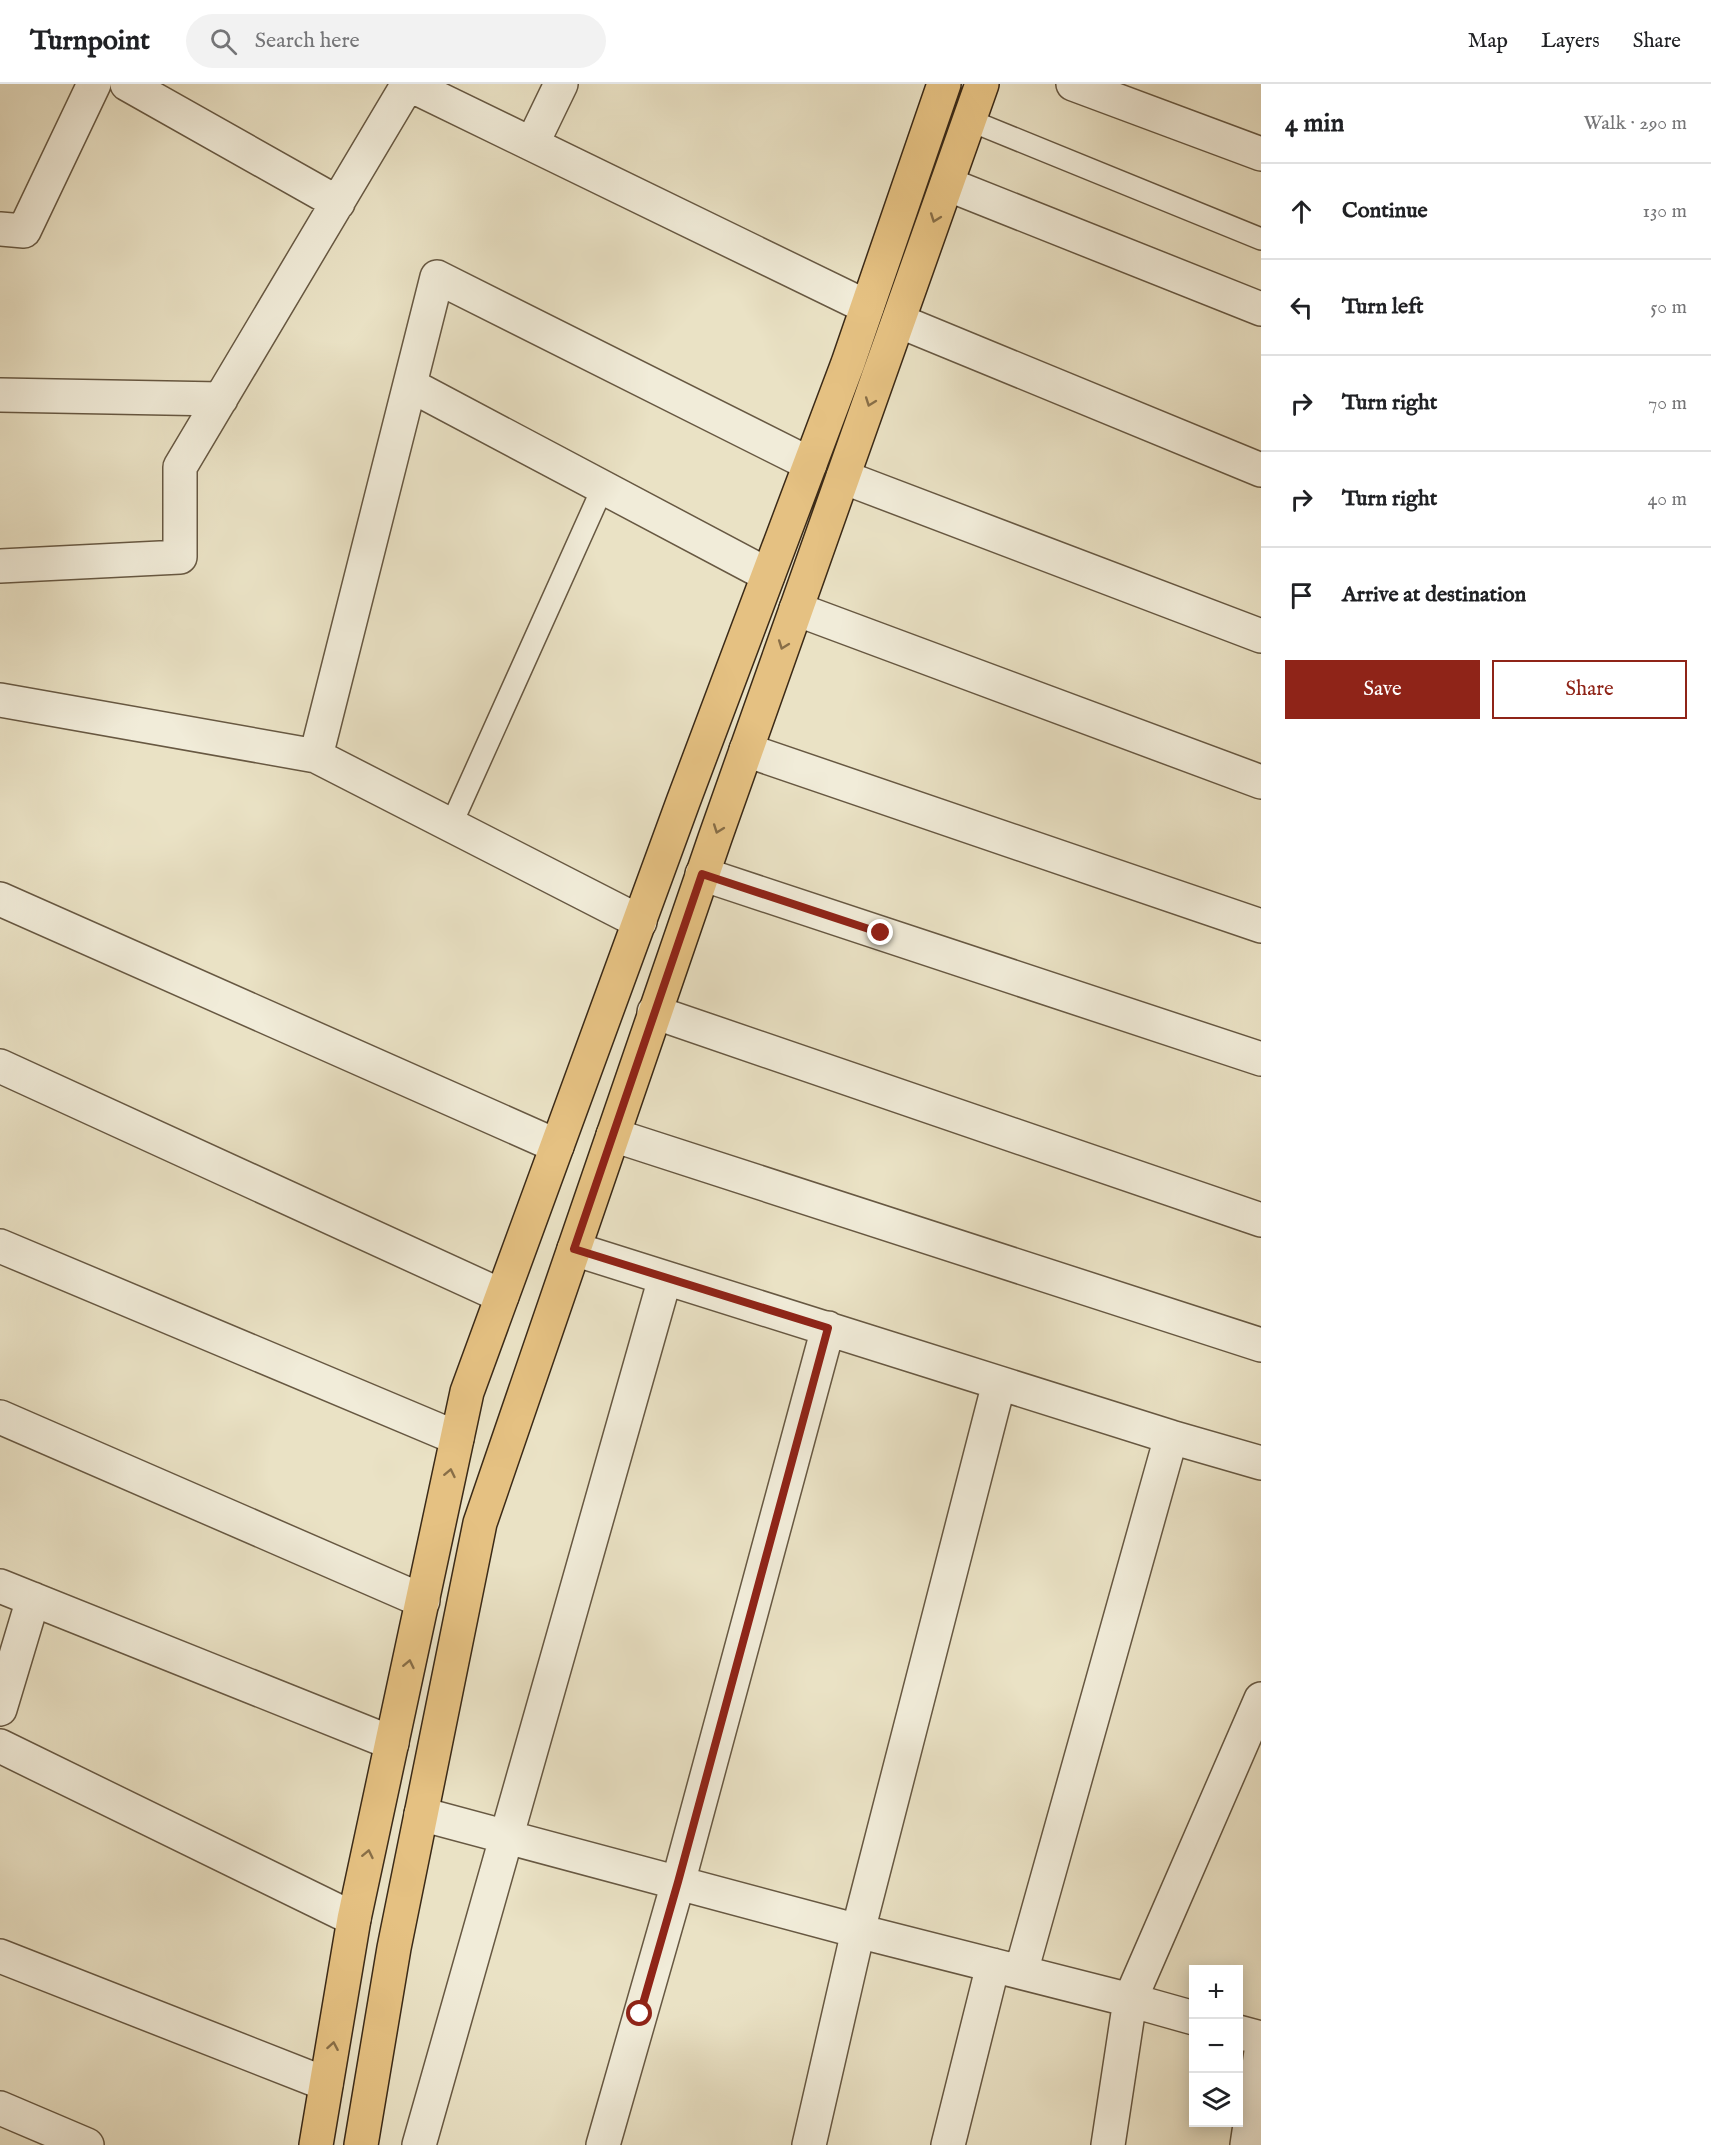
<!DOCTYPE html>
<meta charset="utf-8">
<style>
:root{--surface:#fff;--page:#f2f2f2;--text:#202124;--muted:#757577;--line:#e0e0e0;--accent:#8f2418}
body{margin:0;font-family:"IM FELL English",serif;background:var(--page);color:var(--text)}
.controls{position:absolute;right:18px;bottom:18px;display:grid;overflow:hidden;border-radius:0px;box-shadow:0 3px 15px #0003}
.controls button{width:54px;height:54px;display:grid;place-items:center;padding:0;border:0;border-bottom:2px solid var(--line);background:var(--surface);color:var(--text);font:30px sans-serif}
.stop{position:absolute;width:18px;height:18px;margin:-14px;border:4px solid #8f2418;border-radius:50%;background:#fff}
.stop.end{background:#8f2418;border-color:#fff;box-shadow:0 2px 6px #0008}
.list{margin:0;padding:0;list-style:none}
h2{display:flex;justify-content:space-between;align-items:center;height:78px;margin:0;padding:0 24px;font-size:26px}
h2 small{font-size:20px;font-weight:400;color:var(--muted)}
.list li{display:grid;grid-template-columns:39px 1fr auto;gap:18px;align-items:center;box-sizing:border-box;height:96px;padding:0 24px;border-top:2px solid var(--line)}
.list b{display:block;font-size:22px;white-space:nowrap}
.list em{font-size:20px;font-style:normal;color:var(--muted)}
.actions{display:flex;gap:12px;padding:18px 24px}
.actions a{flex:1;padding:14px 0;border:2px solid var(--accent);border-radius:0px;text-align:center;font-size:21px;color:var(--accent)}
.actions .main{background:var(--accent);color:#fff}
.icon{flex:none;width:33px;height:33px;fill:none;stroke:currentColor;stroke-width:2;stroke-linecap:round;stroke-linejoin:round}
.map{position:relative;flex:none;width:1261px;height:2061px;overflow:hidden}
header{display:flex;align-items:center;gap:36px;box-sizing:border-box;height:84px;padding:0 30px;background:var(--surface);border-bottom:2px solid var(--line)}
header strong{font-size:28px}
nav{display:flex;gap:33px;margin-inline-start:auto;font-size:21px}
.search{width:420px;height:54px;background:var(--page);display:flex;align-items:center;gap:15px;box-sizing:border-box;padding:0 21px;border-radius:33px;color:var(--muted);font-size:22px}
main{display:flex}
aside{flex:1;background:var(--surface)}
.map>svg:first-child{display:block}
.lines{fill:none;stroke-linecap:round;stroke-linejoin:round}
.lane-casing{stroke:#675842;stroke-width:24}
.street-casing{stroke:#675842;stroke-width:36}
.primary-casing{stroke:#3b2a17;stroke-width:36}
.lane{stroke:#f1ecd9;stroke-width:21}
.street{stroke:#f1ecd9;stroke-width:33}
.primary{stroke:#e5c182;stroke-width:33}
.oneway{stroke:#886e47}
.route{stroke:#8f2418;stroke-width:8}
</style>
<header>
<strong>Turnpoint</strong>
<div class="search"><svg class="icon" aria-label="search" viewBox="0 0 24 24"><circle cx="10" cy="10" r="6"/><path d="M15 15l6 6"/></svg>Search here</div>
<nav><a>Map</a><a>Layers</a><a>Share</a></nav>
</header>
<main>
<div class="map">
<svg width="1261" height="2061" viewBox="0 0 1261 2061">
<rect width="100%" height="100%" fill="#eae2c5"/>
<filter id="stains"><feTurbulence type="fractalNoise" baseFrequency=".00333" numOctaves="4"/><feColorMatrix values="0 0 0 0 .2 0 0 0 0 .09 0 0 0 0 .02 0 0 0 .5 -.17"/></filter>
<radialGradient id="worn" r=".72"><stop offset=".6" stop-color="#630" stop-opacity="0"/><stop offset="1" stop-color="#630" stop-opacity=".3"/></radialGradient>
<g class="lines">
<g class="lane-casing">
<path id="lane" d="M969,36L1261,155
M451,741L603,403"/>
</g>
<g class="street-casing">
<path id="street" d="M127,0L338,119
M408,0L867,223
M1073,0L1261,70
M532,60L561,0
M947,100L1261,225
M0,145L24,147L94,0
M899,237L1261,386
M410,301L768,491
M0,311L221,315
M843,393L1261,552
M0,482L180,473V383L408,0
M796,525L1261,698
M0,616L316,672
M746,666L1261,842
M702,790L1261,975
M0,815L557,1062
M640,838L316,672L437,193L810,380
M654,928L1261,1136
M0,982L502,1212
M613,1051L1261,1261
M0,1162L457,1354
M574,1165L1171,1353L1021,1888
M0,1333L423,1517
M1171,1353L1261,1379
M0,1502L392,1659
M0,1625L33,1515
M0,1662L354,1835
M421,1730L858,1847L1130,1916L1194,1934
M0,1872L326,2000
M1238,1948L1261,1954
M0,2024L87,2061
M419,2061L665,1194
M603,2061L678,1799L828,1244
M809,2061L858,1847L999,1299
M948,2061L993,1881
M1108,2061L1130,1916L1261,1615
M1247,2061L1261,1968"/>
</g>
<g class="primary-casing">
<path id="primary" d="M316,2061L354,1835L467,1308L683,718L848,279L944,0
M361,2061L394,1864L480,1439L715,754L982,0"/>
</g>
<use href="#lane" class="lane"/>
<use href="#street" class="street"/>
<use href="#primary" class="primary"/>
</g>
<defs><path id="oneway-chevron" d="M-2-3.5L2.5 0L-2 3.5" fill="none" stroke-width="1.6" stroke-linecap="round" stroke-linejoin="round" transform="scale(1.5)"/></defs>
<g class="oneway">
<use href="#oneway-chevron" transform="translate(935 134) rotate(110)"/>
<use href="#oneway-chevron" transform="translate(870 318) rotate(110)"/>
<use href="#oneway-chevron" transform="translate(783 561) rotate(110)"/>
<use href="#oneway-chevron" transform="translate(718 745) rotate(110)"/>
<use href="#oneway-chevron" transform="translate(450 1389) rotate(-78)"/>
<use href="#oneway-chevron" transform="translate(409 1580) rotate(-78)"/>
<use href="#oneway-chevron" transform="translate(368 1770) rotate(-78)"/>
<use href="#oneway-chevron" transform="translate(333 1962) rotate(-80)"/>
</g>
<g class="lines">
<path class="route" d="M640,1930L678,1798L828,1244L574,1165L702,790L881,849"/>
</g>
<rect width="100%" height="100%" filter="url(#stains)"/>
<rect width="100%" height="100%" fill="url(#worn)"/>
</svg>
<div class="controls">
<button>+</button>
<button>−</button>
<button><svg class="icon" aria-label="layers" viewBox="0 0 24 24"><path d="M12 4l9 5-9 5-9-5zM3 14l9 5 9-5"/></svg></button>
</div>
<div class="stop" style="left:640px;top:1930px"></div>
<div class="stop end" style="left:881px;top:849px"></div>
</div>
<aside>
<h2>4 min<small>Walk · 290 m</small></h2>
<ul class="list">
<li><svg class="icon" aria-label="ahead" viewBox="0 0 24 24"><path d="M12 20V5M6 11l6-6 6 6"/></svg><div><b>Continue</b></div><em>130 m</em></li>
<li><svg class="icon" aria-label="left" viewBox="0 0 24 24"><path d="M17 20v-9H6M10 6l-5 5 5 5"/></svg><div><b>Turn left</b></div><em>50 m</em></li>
<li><svg class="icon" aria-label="right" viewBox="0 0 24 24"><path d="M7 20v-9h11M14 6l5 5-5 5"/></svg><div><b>Turn right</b></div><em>70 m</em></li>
<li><svg class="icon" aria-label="right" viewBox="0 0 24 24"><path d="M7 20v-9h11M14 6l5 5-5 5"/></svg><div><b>Turn right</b></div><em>40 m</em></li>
<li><svg class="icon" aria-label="arrive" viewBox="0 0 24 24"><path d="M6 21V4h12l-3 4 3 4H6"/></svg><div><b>Arrive at destination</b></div></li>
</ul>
<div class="actions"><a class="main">Save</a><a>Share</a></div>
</aside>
</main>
